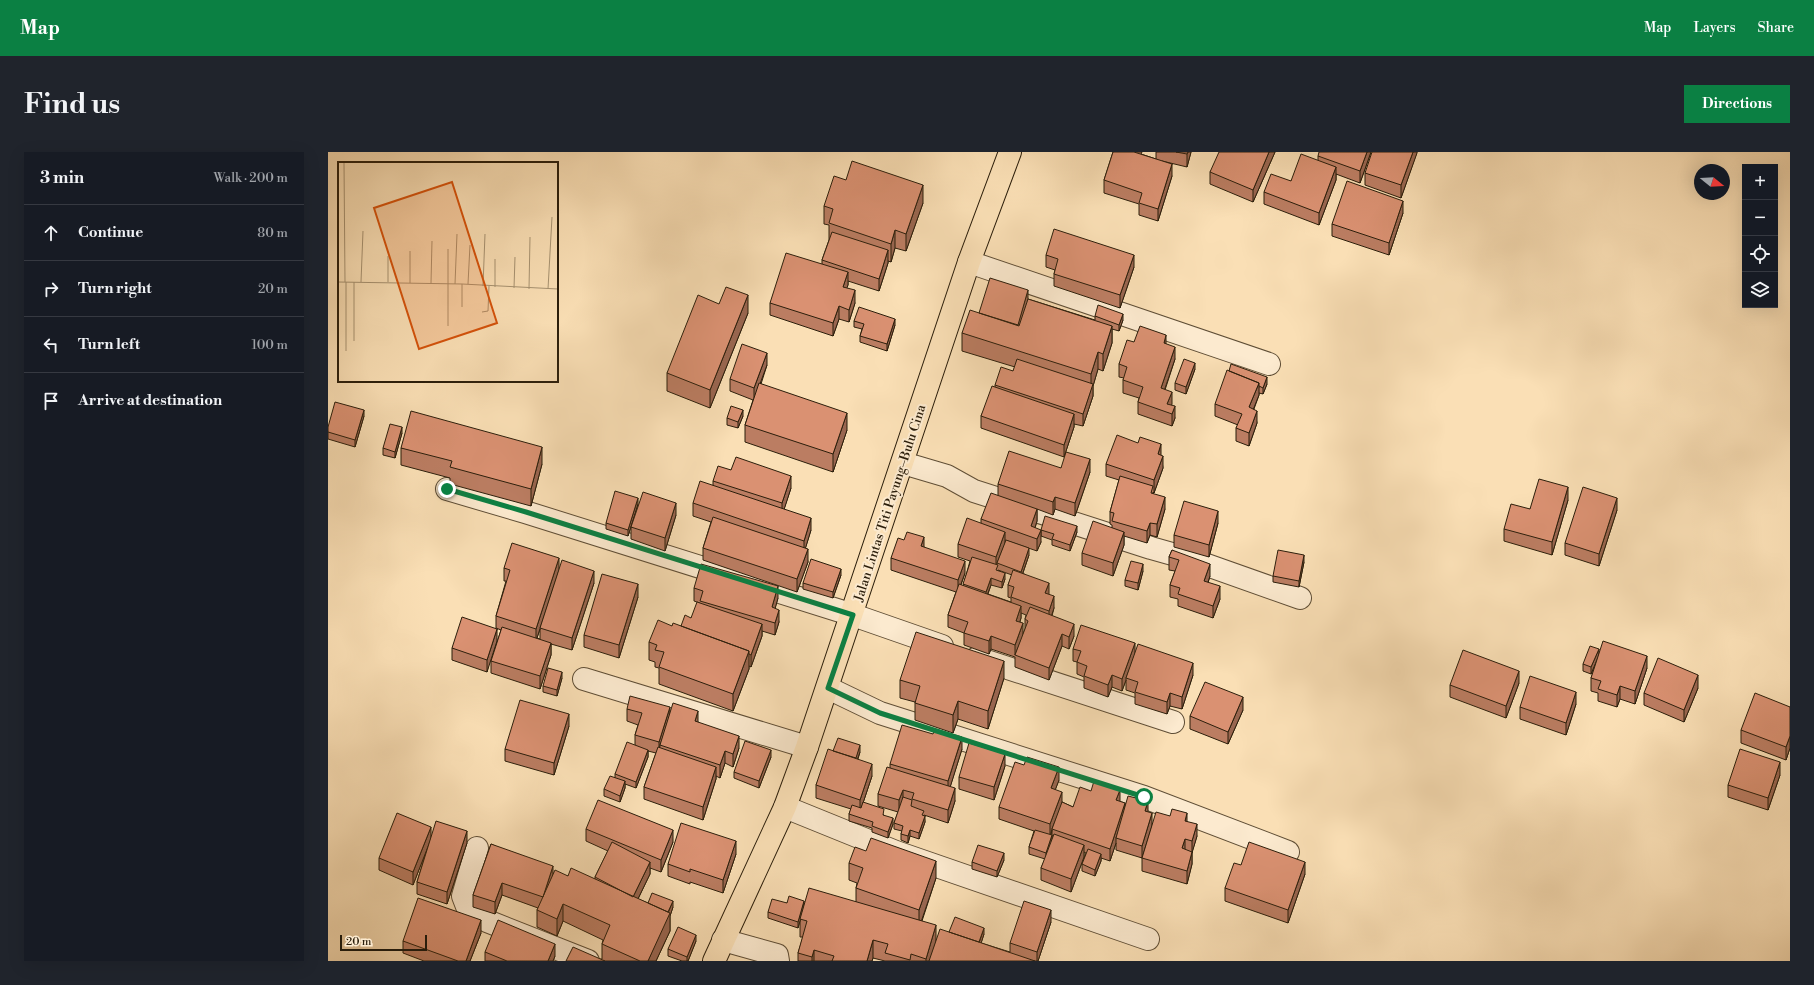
<!DOCTYPE html>
<meta charset="utf-8">
<style>
:root{--surface:#171b24;--page:#20242c;--text:#f1f3f6;--muted:#9ea1a6;--line:#363941;--accent:#0b8043}
body{margin:0;font-family:"Libre Bodoni",serif;background:var(--page);color:var(--text)}
.controls{position:absolute;right:12px;top:12px;display:grid;overflow:hidden;border-radius:0px;box-shadow:0 4px 16px #0002}
.controls button{width:36px;height:36px;display:grid;place-items:center;padding:0;border:0;border-bottom:1px solid var(--line);background:var(--surface);color:var(--text);font:20px sans-serif}
.compass{position:absolute;left:1366px;top:12px;width:36px;height:36px;border-radius:50%;background:var(--surface);box-shadow:0 4px 16px #0002;rotate:108deg}
.scale{position:absolute;left:12px;bottom:10px;width:87px;box-sizing:border-box;padding-left:4px;border:2px solid #2b1e0b;border-top:0;font-size:11px;line-height:14px;white-space:nowrap;color:#2b1e0b;-webkit-text-stroke:3px #fceacf;paint-order:stroke}
.stop{position:absolute;width:12px;height:12px;margin:-9px;border:3px solid #0b8043;border-radius:50%;background:#fff}
.stop.end{background:#0b8043;border-color:#fff;box-shadow:0 1px 4px #0008}
.list{margin:0;padding:0;list-style:none}
h2{display:flex;justify-content:space-between;align-items:center;height:52px;margin:0;padding:0 16px;font-size:17px}
h2 small{font-size:13px;font-weight:400;color:var(--muted)}
.list li{display:grid;grid-template-columns:26px 1fr auto;gap:12px;align-items:center;box-sizing:border-box;height:56px;padding:0 16px;border-top:1px solid var(--line)}
.list b{display:block;font-size:15px;white-space:nowrap}
.list em{font-size:13px;font-style:normal;color:var(--muted)}
.icon{flex:none;width:22px;height:22px;fill:none;stroke:currentColor;stroke-width:2;stroke-linecap:round;stroke-linejoin:round}
.map{position:relative;flex:none;width:1462px;height:809px;overflow:hidden;border-radius:0px}
header{display:flex;align-items:center;gap:24px;box-sizing:border-box;height:56px;padding:0 20px;background:var(--accent);color:#fff}
header strong{font-size:19px}
nav{display:flex;gap:22px;margin-inline-start:auto;font-size:14px}
.intro{display:flex;align-items:center;justify-content:space-between;box-sizing:border-box;height:96px;padding:0 24px}
h1{margin:0;font-size:28px}
.button{padding:10px 18px;border-radius:0px;background:var(--accent);color:#fff;font-size:14px;font-weight:700}
main{display:flex;gap:24px;padding:0 24px}
aside{flex:1;background:var(--surface);border-radius:0px;box-shadow:0 4px 16px #0002}
.map>svg:first-child{display:block}
.lines{fill:none;stroke-linecap:round;stroke-linejoin:round}
.minor-casing{stroke:#5f4e36;stroke-width:24}
.major-casing{stroke:#2b1e0b;stroke-width:24}
.minor{stroke:#fceacf;stroke-width:22}
.major{stroke:#fadfb5;stroke-width:22}
.wall{fill:#bb7d62;stroke:#2b1e0b;fill-rule:evenodd}
.shaded-wall{fill:#996650;stroke:#2b1e0b}
.building{fill:#da9172;stroke:#2b1e0b}
.route{stroke:#0b8043;stroke-width:5}
.labels{text-anchor:middle;dominant-baseline:central;stroke-width:4;stroke-linejoin:round;paint-order:stroke}
.street-label{font-size:13px;fill:#2b1e0b;stroke:#fceacf}
.inset-road{fill:none;stroke:#a79271;stroke-width:1}
.view{fill:#d5530c;fill-opacity:0.15;stroke:#d5530c;stroke-width:2}
.inset-edge{fill:none;stroke:#2b1e0b;stroke-width:2}
</style>
<header>
<strong>Map</strong>
<nav><a>Map</a><a>Layers</a><a>Share</a></nav>
</header>
<div class="intro"><h1>Find us</h1><a class="button">Directions</a></div>
<main>
<aside>
<h2>3 min<small>Walk · 200 m</small></h2>
<ul class="list">
<li><svg class="icon" aria-label="ahead" viewBox="0 0 24 24"><path d="M12 20V5M6 11l6-6 6 6"/></svg><div><b>Continue</b></div><em>80 m</em></li>
<li><svg class="icon" aria-label="right" viewBox="0 0 24 24"><path d="M7 20v-9h11M14 6l5 5-5 5"/></svg><div><b>Turn right</b></div><em>20 m</em></li>
<li><svg class="icon" aria-label="left" viewBox="0 0 24 24"><path d="M17 20v-9H6M10 6l-5 5 5 5"/></svg><div><b>Turn left</b></div><em>100 m</em></li>
<li><svg class="icon" aria-label="arrive" viewBox="0 0 24 24"><path d="M6 21V4h12l-3 4 3 4H6"/></svg><div><b>Arrive at destination</b></div></li>
</ul>
</aside>
<div class="map">
<svg width="1462" height="809" viewBox="0 0 1462 809">
<rect width="100%" height="100%" fill="#fadfb5"/>
<filter id="stains"><feTurbulence type="fractalNoise" baseFrequency=".005" numOctaves="4"/><feColorMatrix values="0 0 0 0 .2 0 0 0 0 .09 0 0 0 0 .02 0 0 0 .5 -.17"/></filter>
<radialGradient id="worn" r=".72"><stop offset=".6" stop-color="#630" stop-opacity="0"/><stop offset="1" stop-color="#630" stop-opacity=".3"/></radialGradient>
<g class="lines">
<g class="minor-casing">
<path id="minor" d="M641,110L941,212
M575,311L619,324L646,339L823,396L862,407L972,446
M119,337L197,360L525,463L614,494
M649,506L845,570
M256,527L479,595
M500,536L552,561L816,645L960,700
M457,655L568,700L820,787
M149,696L135,744L140,757L159,769L260,809
M395,788L449,803L450,809"/>
</g>
<g class="major-casing">
<path id="major" d="M386,809L457,655L479,595L641,110L682,0"/>
</g>
<use href="#minor" class="minor"/>
<use href="#major" class="major"/>
</g>
<path class="wall" d="M785,0H814L813,2L828,7V0H863L859,15L834,9L844,24L830,69L811,63V52L776,41V28Z
M897,0H947L925,50L882,32V20Z
M1043,0L1032,31L1008,22V28L991,73L936,52V40L963,29L990,9V4Z
M1089,0L1073,46L1037,33V21Z
M595,51L578,99L567,96L563,110L560,109V111L551,139L520,129V133L518,136L527,151L521,170L511,167L505,184L442,163V151L494,112V108L501,88V73L496,72V54Z
M1075,61L1061,103L1004,84V72Z
M718,103L806,115L792,156L726,134V122L727,118L718,115Z
M700,147L767,168V164L795,168L791,179L784,177V191L775,219L770,217L765,234V244L755,274L746,272V275L736,305L653,276V264L667,235V233L685,219L687,215L634,199V181L651,161Z
M391,152L420,161L382,256L339,239V221Z
M526,169L567,173L559,199L532,190V184L534,177L526,175Z
M806,190L838,192L847,207L837,238L843,253L847,266L844,274L810,262V250L811,246L795,241V228L796,226L791,225V212Z
M439,213L433,232L519,278L505,320L417,290V273L425,248L402,239V227Z
M867,217L858,242L847,238V231Z
M939,232L935,242L931,241V243L926,257L929,271L921,294L908,289V276L910,273L887,264V252Z
M36,264L27,295L0,287V275Z
M415,264L410,276L399,273V266Z
M74,281L67,306L55,303V296Z
M73,296L214,312L203,354L122,332V326L73,313Z
M833,303L835,316L826,341L825,340V341L837,357L829,385L822,383L819,391L796,384V393L785,424L754,413V401L784,376V373L782,372V360L791,328L778,324V312Z
M733,316L762,320L747,364L727,357L725,363L709,357V369L707,376L713,390L709,399L677,388V391L701,403L695,421L721,442L726,456L724,464L746,484L741,497L734,494L721,528L687,515V505L663,497L661,502L636,493V481L620,475V463L628,440L563,418V406L596,395L637,421L633,433L635,434L642,409L630,405V392L653,371V367L670,343V332ZM670,418L684,423L680,433V445L683,446V450L660,442L663,433L674,436L677,427ZM693,461L698,463L697,467V477L695,482L692,470L693,466Z
M403,318L463,336L456,357L483,378L477,397L480,410L469,440L375,408V396L383,370L365,364V351L385,333V329Z
M1240,348L1224,403L1176,389V377L1202,357Z
M310,352L300,384L278,377V371Z
M1289,358L1271,414L1237,403V391Z
M348,363L337,399L303,387V375Z
M890,371L881,405L846,395V383Z
M713,378L749,380L742,399L724,393V388L713,384Z
M844,398L882,424L880,431L892,447L885,466L850,454V447L842,445V433L847,419L841,418V405Z
M976,410L971,435L945,430V424Z
M176,416L231,417L266,431L244,498L223,492V503L212,537L163,521V509L173,478L168,476V464L178,429H176ZM212,477V487L209,486Z
M815,419L810,438L797,434V428Z
M513,423L505,446L475,437V431Z
M366,436L450,446L447,456L451,470L447,483L434,479V484L423,515L421,514V517L405,559L331,532V516L327,515V510L321,508V490L344,474H353L363,466L372,451L366,449Z
M310,445L291,506L256,495V483Z
M169,477L159,520L124,508V496Z
M745,497L807,501L865,523L854,557L842,554L839,562L807,552V541L798,538V528L794,539L784,535L780,545L756,536V525L749,522V510L745,509Z
M1271,503L1319,516L1307,552L1292,547L1289,555L1270,549V541L1263,539V526L1270,506L1263,522L1255,519V512Z
M234,526L229,544L215,540V534Z
M676,526L660,577L630,567L625,581L587,568V550L572,546V528Z
M1191,531L1178,566L1122,545V533Z
M1370,536L1356,570L1316,553V541Z
M1248,552L1238,583L1192,567V555Z
M1462,555V596L1458,608L1413,591V578Z
M299,557L342,562L370,570L411,596L405,615L397,611L392,626L388,624V627L375,668L316,647V635L328,601L320,599V605L308,636L297,632V636L292,650L276,644V637L287,626V622L307,594V583L310,573L299,569Z
M915,558L900,592L862,577V564Z
M241,574L226,623L177,609V597Z
M634,597L622,635L627,649L620,671L596,663L597,670L591,687L582,684L580,691L573,688V682L574,679L566,677V671L570,660L550,654V642L562,616V612Z
M505,599L532,600L530,607L544,624L535,651L556,663L565,672L560,686L544,680V676L521,669V662L523,657L488,646V633Z
M443,605L431,636L406,626V620Z
M677,614L666,648L631,637V625Z
M1452,623L1440,658L1400,645V633Z
M731,628L727,638L734,650L745,655L792,649L797,654L820,660L824,674L814,706L788,698V691L782,709L773,706V709L767,724L754,719V712L758,701L756,700V705L743,740L713,728V716L717,707L701,702V695L706,679L671,667V655ZM724,678V688L723,683Z
M859,669L869,684L864,700V712L859,732L814,719V706Z
M258,677L345,690L333,720L322,716V722L310,747L320,751L345,755L342,764V779L328,809H238L274,807V792L275,788L235,769L229,784L209,775V758L210,756L174,743L167,762L145,755V743L163,692L225,721L240,724L267,727V725L280,699L258,689Z
M103,685L139,691L119,752L89,742V730L99,697L85,733L51,718V706Z
M408,702L395,741L362,730V732L340,724V712Z
M676,708L669,725L644,717V710Z
M521,711L608,726L594,769L608,788L621,780L656,782L653,791L682,800V791L723,770L710,809H557L545,806L544,809H470V801L475,785H472V768L470,776L440,766V760L459,751L476,753L528,750V736L529,731L521,728Z
M913,713L977,722L960,771L897,749V736Z
M153,781L142,809H96L75,801V789Z
M368,789L360,809H354L340,804V797Z
M157,800L227,804L225,809H157Z"/>
<path class="shaded-wall" d="M860,0H863L859,15V2Z
M941,0H947L925,50V38Z
M1039,0H1043L1032,31V19Z
M1085,0H1089V1L1073,46V33Z
M844,12V24L830,69V57Z
M1008,15V28L991,73V61Z
M595,33V51L578,99V82Z
M1075,49V61L1061,103V91Z
M567,78V96L563,110V92Z
M560,98V111L551,139V127Z
M806,103V115L792,156V143Z
M520,120V133L515,147V135Z
M527,138V151L521,170V158Z
M700,138V151L689,188V175Z
M420,143V161L382,256V238Z
M511,154V167L505,184V171Z
M795,162V168L791,179V173Z
M567,167V173L559,199V192Z
M784,174V191L775,219V202Z
M838,183V196L836,191Z
M847,195V207L833,248V236Z
M770,200V217L765,234V244L755,274V262L763,237V222Z
M439,201V213L426,248V236Z
M867,211V217L858,242V235Z
M939,225V232L935,242V236Z
M931,231V243L921,268V255Z
M844,240V252L841,261L839,252Z
M847,254V266L844,274V262Z
M36,258V264L27,295V288Z
M415,258V264L410,276V270Z
M929,259V271L921,294V281Z
M519,261V278L505,320V302Z
M746,262V275L736,305V293Z
M74,275V281L67,306V300Z
M833,292V304L830,302Z
M214,295V312L203,354V337Z
M835,304V316L826,341V328Z
M762,307V320L747,364V351Z
M463,324V336L454,364V351Z
M1240,335V348L1224,403V390Z
M727,345V357L725,363V350Z
M837,345V357L829,385V372Z
M310,346V352L300,384V378Z
M1289,346V358L1271,414V402Z
M348,351V363L337,399V386Z
M709,357V369L704,385L703,374Z
M890,359V371L881,405V393Z
M483,366V378L476,401V389Z
M822,371V383L819,391V379Z
M749,374V380L742,399V393Z
M713,378V390L709,399V387Z
M677,380V392L669,411L668,417V405Z
M796,380V393L785,424V411Z
M596,385V397L593,394Z
M701,396V403L693,426V420Z
M480,397V410L469,440V427Z
M976,403V410L971,435V429Z
M231,406V418L208,489V477Z
M637,409V421L630,440V428Z
M815,412V419L810,438V431Z
M882,412V424L876,442V429Z
M513,417V423L505,446V440Z
M266,419V431L244,498V486Z
M677,421V427L674,436V430Z
M663,426V433L658,446V440Z
M721,431V443L717,441Z
M310,432V445L291,506V493Z
M450,434V446L444,468V455Z
M892,434V447L885,466V454Z
M726,444V456L721,471V459Z
M693,454V466L688,481V469Z
M451,458V470L447,483V471Z
M695,471V484L687,503V493Z
M434,472V484L423,515V503Z
M746,472V484L741,497V485Z
M169,477V489L159,520V508Z
M734,482V494L721,528V516Z
M663,484V497L661,502V489Z
M223,491V503L212,537V524Z
M807,491V503L798,526V528L794,539V527Z
M1271,497V503L1263,522V515Z
M421,499V517L405,559V542Z
M1319,504V516L1307,552V539Z
M676,509V526L660,577V559Z
M865,511V523L854,557V545Z
M1191,519V531L1178,566V554Z
M234,520V526L229,544V538Z
M784,523V535L780,545V533Z
M1370,523V536L1356,570V558Z
M1292,534V547L1289,555V543Z
M1248,540V552L1238,583V571Z
M842,541V554L839,562V550Z
M915,545V558L900,592V580Z
M630,549V567L625,581V563Z
M342,555V568L332,593L331,602V590Z
M370,559V571L367,569Z
M241,562V574L226,623V611Z
M411,584V596L405,615V602Z
M1462,584V596L1458,608V595Z
M634,585V597L620,642V629Z
M532,593V600L527,614V607Z
M320,598V605L308,636V630Z
M443,598V605L431,636V629Z
M397,599V611L392,626V613Z
M677,602V614L666,648V635Z
M1452,610V623L1440,658V646Z
M544,612V624L532,660V648Z
M388,615V627L375,668V655Z
M731,615V628L723,649V636Z
M297,629V636L292,650V644Z
M627,636V649L620,671V658Z
M575,638V650L571,660V648Z
M792,638V651L788,648Z
M734,640V652L724,677L722,685V672Z
M820,649V662L817,659Z
M797,651V663L788,686V691L782,709V697Z
M824,661V674L814,706V694Z
M859,661V673L857,669Z
M597,664V670L591,687V681Z
M565,666V672L560,686V680Z
M869,672V684L864,701V689Z
M103,675V687L85,733V720Z
M345,678V690L333,720V708Z
M582,678V684L580,691V684Z
M139,679V691L119,752V740Z
M724,683V690L718,707V701Z
M857,687V700L854,696Z
M408,689V702L395,741V728Z
M756,693V705L743,740V727Z
M864,700V712L859,732V719Z
M676,701V708L669,725V719Z
M773,702V709L767,724V718Z
M608,709V726L591,776V758Z
M322,710V722L305,757V745Z
M977,710V722L960,771V758Z
M225,714V726L215,745Z
M174,731V743L167,762V750Z
M345,749V755L342,764V779L328,809H320Z
M476,749V755L470,776V770Z
M235,752V769L229,784V767Z
M723,758V770L710,809H709V800Z
M153,768V781L142,809H138Z
M608,773V791L603,809H598V807Z
M656,776V782L650,801V794Z
M368,783V789L360,809H359V805Z
M545,788V806L544,809H539Z
M227,792V804L225,809H220Z
M486,798V809H484V805Z"/>
<path class="building" d="M785,0H806L844,12L830,57L811,51L814,41L776,28Z
M848,0H860L859,2Z
M891,0H941L925,38L882,20Z
M991,0H1039L1032,19L990,4Z
M1044,0H1085L1073,33L1037,21Z
M973,2L1008,15L991,61L936,40L943,22L963,29Z
M524,9L595,33L578,82L567,78L563,92L501,71L505,57L496,54L506,24L518,28Z
M1019,29L1075,49L1061,91L1004,72Z
M726,77L806,103L792,143L726,122L730,107L718,103Z
M504,80L560,98L551,127L494,108Z
M458,101L520,120L515,135L527,138L521,158L511,154L505,171L442,151Z
M662,126L700,138L690,173L651,161Z
M398,135L420,143L382,238L339,221L370,143L391,152Z
M700,147L784,174L775,202L770,200L763,222L634,181L642,158L691,174Z
M770,153L795,162L791,173L767,164Z
M531,155L567,167L559,192L532,184L536,172L526,169Z
M812,174L838,183L836,191L847,195L833,236L844,240L839,252L847,254L844,262L810,250L815,235L795,228L799,215L791,212L799,188L806,190Z
M414,192L439,201L426,236L402,227Z
M689,207L765,232L755,262L667,233L673,215L685,219Z
M856,207L867,211L858,235L847,231Z
M903,212L939,225L935,236L931,234V231L901,219Z
M899,218L931,231L921,255L929,259L921,281L908,276L914,262L887,252Z
M431,231L519,261L505,302L417,273Z
M664,234L746,262L736,293L653,264Z
M7,250L36,258L27,288L0,280V275Z
M403,254L415,258L410,270L399,266Z
M83,259L214,295L203,337L122,315L124,309L73,296Z
M62,272L74,275L67,300L55,296Z
M789,283L810,291L812,285L833,292L830,302L835,304L826,328L778,312Z
M681,299L733,316L738,300L762,307L747,351L727,345L725,350L670,332Z
M408,305L463,324L454,351L385,329L390,314L403,318Z
M792,324L825,334L823,341L837,345L829,372L822,371L819,379L784,369L786,361L782,360Z
M1211,327L1240,335L1224,390L1176,377L1183,352L1202,357Z
M372,329L483,366L476,389L365,351Z
M1255,335L1289,346L1271,402L1237,391Z
M287,339L310,346L300,378L278,371Z
M315,340L348,351L337,386L303,375Z
M663,341L709,357L703,374L713,378L709,387L653,367Z
M856,349L890,359L881,393L846,383Z
M717,364L749,374L742,393L724,387L726,382L713,378Z
M385,365L480,397L469,427L375,396Z
M639,366L677,380L668,405L630,392Z
M765,369L796,380L785,411L754,401Z
M579,380L596,385L593,394L637,409L630,428L563,406L570,386L576,388Z
M678,388L701,396L693,420L669,411Z
M184,391L231,406L208,477L168,464L182,418L176,416Z
M844,398L882,412L876,429L892,434L885,454L850,442L852,436L842,433L851,408L841,405Z
M950,398L976,403L971,429L945,424Z
M644,405L670,413L668,418L677,421L674,430L663,426L658,440L635,432Z
M483,407L513,417L505,440L475,431Z
M234,408L266,419L244,486L212,476Z
M803,409L815,412L810,431L797,428Z
M373,412L450,434L444,455L451,458L447,471L372,449L375,439L366,436Z
M685,418L721,431L717,441L726,444L721,459L683,445L686,435L680,433Z
M274,422L310,432L291,493L256,483Z
M631,432L693,454L688,469L695,471L687,493L663,484L661,489L636,481L640,470L620,463Z
M369,450L434,472L423,503L421,502V499L353,474L357,463L363,466Z
M702,455L746,472L741,485L734,482L721,516L687,503L700,469L697,467Z
M134,465L169,477L159,508L124,496Z
M330,468L344,474L345,471L421,499L405,542L331,515L336,500L327,498L329,493L321,490Z
M753,473L807,491L794,527L784,523L780,533L756,524L759,514L749,510L753,499L745,497Z
M174,475L223,491L212,524L163,509Z
M588,480L676,509L660,559L630,549L625,563L587,551L592,534L572,528Z
M1275,489L1319,504L1307,539L1292,534L1289,543L1270,537L1273,529L1263,526Z
M810,492L865,511L854,545L842,541L839,550L807,540L810,530L798,526Z
M1262,494L1271,497L1263,515L1255,512Z
M1135,498L1191,519L1178,554L1122,533Z
M1330,506L1370,523L1356,558L1316,541Z
M220,516L234,520L229,538L215,534Z
M1202,524L1248,540L1238,571L1192,555Z
M877,530L915,545L900,580L862,564Z
M1427,541L1462,555V584L1458,595L1413,578Z
M302,544L342,555L331,590L307,583L314,561L299,557Z
M192,548L241,562L226,611L177,597Z
M345,551L370,559L367,569L411,584L405,602L397,599L392,613L332,593Z
M574,573L605,582L607,577L634,585L620,629L562,612Z
M510,586L532,593L528,606L505,599Z
M417,589L443,598L431,629L406,620Z
M299,590L320,598L308,630L287,622Z
M641,591L677,602L666,635L631,625Z
M330,595L388,615L375,655L316,635Z
M500,597L544,612L532,648L488,633Z
M1412,597L1452,610L1440,646L1400,633Z
M699,605L731,615L723,636L734,640L722,672L671,655L687,610L696,613Z
M559,615L627,636L620,658L584,647L586,641L575,638L571,648L550,642Z
M282,624L297,629L292,644L276,637Z
M766,629L792,638L788,648L797,651L782,697L724,677L734,650L745,655L752,635L763,639Z
M800,644L820,649L817,659L824,661L814,694L788,686Z
M575,645L584,648L583,654L596,659L594,663L597,664L591,681L582,678L580,684L573,682L575,674L566,671Z
M270,648L345,678L333,708L258,677Z
M535,650L556,657L555,663L565,666L560,680L544,674L545,670L521,662L524,653L533,656Z
M844,657L859,661L857,669L869,672L864,689L857,687L854,696L864,700L859,719L814,706L828,660L842,664Z
M69,661L103,675L85,720L51,706Z
M108,669L139,679L119,740L89,730Z
M353,671L408,689L395,728L362,717V720L340,712Z
M707,678L724,683L718,701L701,695Z
M726,682L756,693L743,727L713,716Z
M543,686L608,709L591,758L528,736L535,716L521,711L527,695L538,699Z
M284,690L322,710L305,745L267,725Z
M921,690L977,710L960,758L897,736L906,711L913,713Z
M163,692L225,714L215,745L174,731L167,750L145,743Z
M650,693L676,701L669,719L644,710Z
M760,697L773,702L767,718L754,712Z
M243,716L342,761L320,809H312L274,792L282,773L235,752L229,767L209,758L227,718L240,724Z
M481,736L608,773L598,807L583,802L582,808L557,801L560,792L545,788L539,809H504L506,804L486,798L484,805L470,801L479,769L472,767Z
M324,741L345,749L340,760L320,751Z
M461,744L476,749L470,770L440,760L444,747L459,751Z
M90,746L153,768L138,809H130L75,789Z
M696,749L723,758L709,800L682,791Z
M627,765L656,776L651,790L621,780Z
M170,768L227,792L220,809H179L157,800Z
M350,775L368,783L359,805L340,797Z
M612,777L707,809H601Z
M245,795L277,809H238Z"/>
<g class="lines">
<path class="route" d="M119,337L198,360L525,463L500,536L552,561L816,645"/>
</g>
<g class="labels">
<g class="street-label">
<text transform="translate(562 351) rotate(-72)">Jalan Lintas Titi Payung–Bulu Cina</text>
</g>
</g>
<g transform="translate(10 10)">
<rect width="220" height="220" fill="#fadfb5"/>
<path class="inset-road" d="M6,1L7,120M110,87V164M157,97V125M220,103V126M0,120L124,122L220,127M16,120V179M23,120L25,69M50,120V94M72,121V89M93,121L94,79M117,122L119,72M124,122V145M130,122L132,83M145,124L147,72M176,126L177,95M191,127L192,75M210,127L214,55M144,150L150,149L151,124M8,189V120"/>
<path class="view" d="M114,20L159,161L81,187L36,46Z"/>
<rect width="220" height="220" class="inset-edge"/>
</g>
<rect width="100%" height="100%" filter="url(#stains)"/>
<rect width="100%" height="100%" fill="url(#worn)"/>
</svg>
<div class="controls">
<button>+</button>
<button>−</button>
<button><svg class="icon" aria-label="locate" viewBox="0 0 24 24"><circle cx="12" cy="12" r="6"/><path d="M12 2v4M12 18v4M2 12h4M18 12h4"/></svg></button>
<button><svg class="icon" aria-label="layers" viewBox="0 0 24 24"><path d="M12 4l9 5-9 5-9-5zM3 14l9 5 9-5"/></svg></button>
</div>
<svg class="compass" viewBox="-18 -18 36 36"><path d="M0-13l5 13h-10z" fill="#e53935"/><path d="M0 13l5-13h-10z" fill="#9ea1a6"/></svg>
<div class="scale">20 m</div>
<div class="stop" style="left:816px;top:645px"></div>
<div class="stop end" style="left:119px;top:337px"></div>
</div>
</main>
